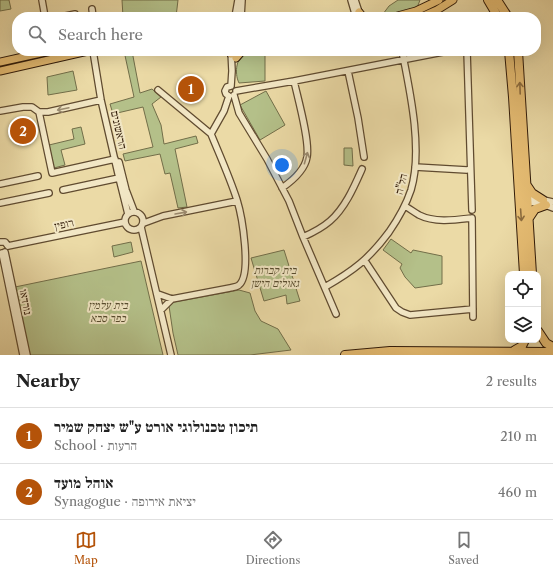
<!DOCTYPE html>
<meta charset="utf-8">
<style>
:root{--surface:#fff;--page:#f6f6f6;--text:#222;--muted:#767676;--line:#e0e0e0;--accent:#b45309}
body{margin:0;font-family:"Libre Caslon Text","Frank Ruhl Libre",serif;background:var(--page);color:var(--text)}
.controls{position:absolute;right:12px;bottom:12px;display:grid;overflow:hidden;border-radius:8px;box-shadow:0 4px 16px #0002}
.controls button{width:36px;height:36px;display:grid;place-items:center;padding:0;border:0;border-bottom:1px solid var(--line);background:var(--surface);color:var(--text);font:20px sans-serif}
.you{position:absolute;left:282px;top:165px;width:14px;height:14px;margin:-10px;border:3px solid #fff;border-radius:50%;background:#1a73e8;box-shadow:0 0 0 6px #1a73e833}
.badge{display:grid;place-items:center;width:26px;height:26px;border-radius:50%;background:var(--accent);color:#fff;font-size:13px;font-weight:700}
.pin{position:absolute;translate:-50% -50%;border:2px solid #fff;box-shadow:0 1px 4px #0006}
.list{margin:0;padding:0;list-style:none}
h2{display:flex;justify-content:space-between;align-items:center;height:52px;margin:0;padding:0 16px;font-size:17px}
h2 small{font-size:13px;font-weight:400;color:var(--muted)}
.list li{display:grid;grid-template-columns:26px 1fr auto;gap:12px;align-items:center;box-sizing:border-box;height:56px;padding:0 16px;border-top:1px solid var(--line)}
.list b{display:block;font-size:15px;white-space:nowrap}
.list p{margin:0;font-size:13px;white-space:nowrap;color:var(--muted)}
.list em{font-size:13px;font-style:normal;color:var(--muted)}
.icon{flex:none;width:22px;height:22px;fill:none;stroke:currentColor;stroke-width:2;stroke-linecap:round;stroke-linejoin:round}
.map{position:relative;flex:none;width:553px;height:355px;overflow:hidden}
.search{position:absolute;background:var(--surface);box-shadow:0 4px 16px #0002;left:12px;right:12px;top:12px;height:44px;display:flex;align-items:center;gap:10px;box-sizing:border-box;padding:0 14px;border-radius:16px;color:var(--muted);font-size:15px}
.sheet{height:164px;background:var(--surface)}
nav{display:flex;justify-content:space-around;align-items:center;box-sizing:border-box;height:56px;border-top:1px solid var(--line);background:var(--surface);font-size:11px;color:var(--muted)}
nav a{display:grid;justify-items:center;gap:2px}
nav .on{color:var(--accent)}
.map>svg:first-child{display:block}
.green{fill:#b4c089;stroke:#726e49}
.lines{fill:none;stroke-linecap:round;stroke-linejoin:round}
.minor-casing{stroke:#604b30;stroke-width:8}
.major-casing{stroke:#311b09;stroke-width:9}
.highway-casing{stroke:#311b09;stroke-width:10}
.minor{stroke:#f2e7c5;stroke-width:5.5}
.major{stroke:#e6bd73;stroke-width:7}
.highway{stroke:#e6bd73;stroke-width:8}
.oneway{stroke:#8c6c3e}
.oneway2{stroke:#9b8b70}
.labels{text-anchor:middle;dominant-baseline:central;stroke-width:4;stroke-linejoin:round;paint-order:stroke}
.street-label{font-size:11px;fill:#311b09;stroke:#f2e7c5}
.park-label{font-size:11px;font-style:italic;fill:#584d2f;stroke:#f2e7c5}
</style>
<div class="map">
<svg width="553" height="355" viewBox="0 0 553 355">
<rect width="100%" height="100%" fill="#ebdaa6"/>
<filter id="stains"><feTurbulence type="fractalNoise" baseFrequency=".005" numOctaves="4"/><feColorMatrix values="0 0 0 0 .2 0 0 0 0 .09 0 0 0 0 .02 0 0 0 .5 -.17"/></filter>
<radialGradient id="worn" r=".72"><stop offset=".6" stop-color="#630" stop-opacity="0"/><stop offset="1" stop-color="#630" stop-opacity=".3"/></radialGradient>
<path class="green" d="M0,0H9L11,9L0,11Z
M122,0H178L176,17H123Z
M398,0H420L417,8L399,13L383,14L389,6Z
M124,51H132L140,93L152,89L161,97L152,104L161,125L164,144L196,136L198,143L175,149L187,207L178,208L170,173L165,174L160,154L125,161L123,154L153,147L143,107L113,114L110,104L134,97Z
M248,53L265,54V81L239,83C234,73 236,55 248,53Z
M73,71L77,90L48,95L47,77Z
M266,91L285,125L260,140L240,105Z
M81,127L85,144L61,150L65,165L54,168L49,145L74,139L72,129Z
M344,148H352L353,166L344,165Z
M391,239L411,253L413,250L442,256V284L415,288L405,277L400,268L402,264L383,250Z
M131,242L133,252L114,257L112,246Z
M284,250L300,301L287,304L286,295L264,301L251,258Z
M141,261L163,355H29L15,287Z
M239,290L250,293L255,311L261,321L278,329L291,350L250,355H178L173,333L169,306L174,302Z"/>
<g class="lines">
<g class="minor-casing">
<path id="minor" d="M42,0L45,17
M351,0L356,17
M355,0L360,15
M92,9L93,17
M61,17L75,14
M235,17L238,0
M241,17L242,0
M53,51L58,58
M93,51L101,100L119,178L128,214
M231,51L232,71L231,86
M467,51L472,210
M348,71L358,118L364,157
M158,90L211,134
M236,91L294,81L448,51
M234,95L239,113L267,159L289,201L303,237L336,314
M229,96L226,94L225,91L227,87L231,86
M0,111L23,107H32L39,112H48L101,100
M39,112L52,173L115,159
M119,162L126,190L134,211
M415,167L467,170L470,169
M0,184L38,176
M282,188C292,181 305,170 307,157C310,141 298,99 294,81
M63,190L119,178
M524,199L535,198L553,202
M524,202L540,203L553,208
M0,203L49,193
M405,206C410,209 414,212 419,215C435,223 455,220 472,218L473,317
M125 221a9 9 0 1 1 18 0a9 9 0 1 1-18 0Z
M144,223L163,216L237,201
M141,227L171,355
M303,237C312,233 322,228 330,221C345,208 354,187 362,169
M0,242H5L8,246
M8,246L125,222
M5,252L27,355
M2,253L23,355
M365,261L396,308L402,312L410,315L473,309
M325,287C353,271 369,259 389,232C398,219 406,205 411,190C423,150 410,91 402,51
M158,294L172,299L230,288C233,287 237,287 239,285C252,274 242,216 237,200C230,178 220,156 211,134L224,111L229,96
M161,310L172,299"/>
</g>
<g class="major-casing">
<path id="major" d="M359,12L363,17
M394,17L416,11L439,0
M421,17L437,10L453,0
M229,51L231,54
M236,58L242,51
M0,62L50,51
M0,71L88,51"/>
</g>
<g class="highway-casing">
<path id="highway" d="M488,0L498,17
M497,0L508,17
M509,51L513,97L524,274
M518,51L532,274
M526,184L532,193L543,200
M529,218L535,209L546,205
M538,331L546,343L553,347
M515,350L522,346L525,340
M345,355L390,351L553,352"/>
</g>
<use href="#minor" class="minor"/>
<use href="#major" class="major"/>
<use href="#highway" class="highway"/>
</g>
<defs><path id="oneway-shaft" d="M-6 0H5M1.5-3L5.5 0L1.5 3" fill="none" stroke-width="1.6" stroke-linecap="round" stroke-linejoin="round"/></defs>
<g class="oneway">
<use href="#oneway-shaft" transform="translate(520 88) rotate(-92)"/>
<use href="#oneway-shaft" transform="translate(521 215) rotate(86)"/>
</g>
<g class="oneway2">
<use href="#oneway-shaft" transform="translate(63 109) rotate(168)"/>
<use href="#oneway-shaft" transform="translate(306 158) rotate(-74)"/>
<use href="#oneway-shaft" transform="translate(181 213) rotate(-10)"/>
</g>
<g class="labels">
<g class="street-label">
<text transform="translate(119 130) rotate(77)">הראשונים</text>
<text transform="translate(401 184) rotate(-76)">הל"ה</text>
<text transform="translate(64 224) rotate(-12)">רופין</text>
<text transform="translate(26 302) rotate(79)">נורדאו</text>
</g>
<g class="park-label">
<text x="275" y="270">בית קברות<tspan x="275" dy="13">גאולים הישן</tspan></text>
<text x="108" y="305">בית עלמין<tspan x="108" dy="13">כפר סבא</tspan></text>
</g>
</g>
<rect width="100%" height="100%" filter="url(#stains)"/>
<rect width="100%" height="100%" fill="url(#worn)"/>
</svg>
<div class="controls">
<button><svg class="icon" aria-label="locate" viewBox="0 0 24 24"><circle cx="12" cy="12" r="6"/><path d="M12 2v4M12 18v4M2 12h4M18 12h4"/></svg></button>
<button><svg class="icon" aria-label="layers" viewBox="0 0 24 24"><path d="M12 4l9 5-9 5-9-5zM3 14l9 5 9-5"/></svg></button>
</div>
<div class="you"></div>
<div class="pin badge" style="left:191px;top:89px">1</div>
<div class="pin badge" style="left:23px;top:131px">2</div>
<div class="search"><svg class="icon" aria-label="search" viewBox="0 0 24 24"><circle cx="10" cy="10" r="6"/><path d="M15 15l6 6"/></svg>Search here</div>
</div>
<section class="sheet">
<h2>Nearby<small>2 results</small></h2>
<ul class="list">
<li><span class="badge">1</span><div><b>תיכון טכנולוגי אורט ע&quot;ש יצחק שמיר</b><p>School · הרעות</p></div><em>210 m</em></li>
<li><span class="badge">2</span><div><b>אוהל מועד</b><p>Synagogue · יציאת אירופה</p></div><em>460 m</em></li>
</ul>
</section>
<nav>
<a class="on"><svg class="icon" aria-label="map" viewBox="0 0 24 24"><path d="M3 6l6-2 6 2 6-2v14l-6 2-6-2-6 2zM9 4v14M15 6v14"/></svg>Map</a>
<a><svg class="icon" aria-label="directions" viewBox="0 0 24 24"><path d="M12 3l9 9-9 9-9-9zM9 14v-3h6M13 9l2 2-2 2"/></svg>Directions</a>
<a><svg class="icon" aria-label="saved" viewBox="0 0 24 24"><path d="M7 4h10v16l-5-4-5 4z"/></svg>Saved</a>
</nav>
